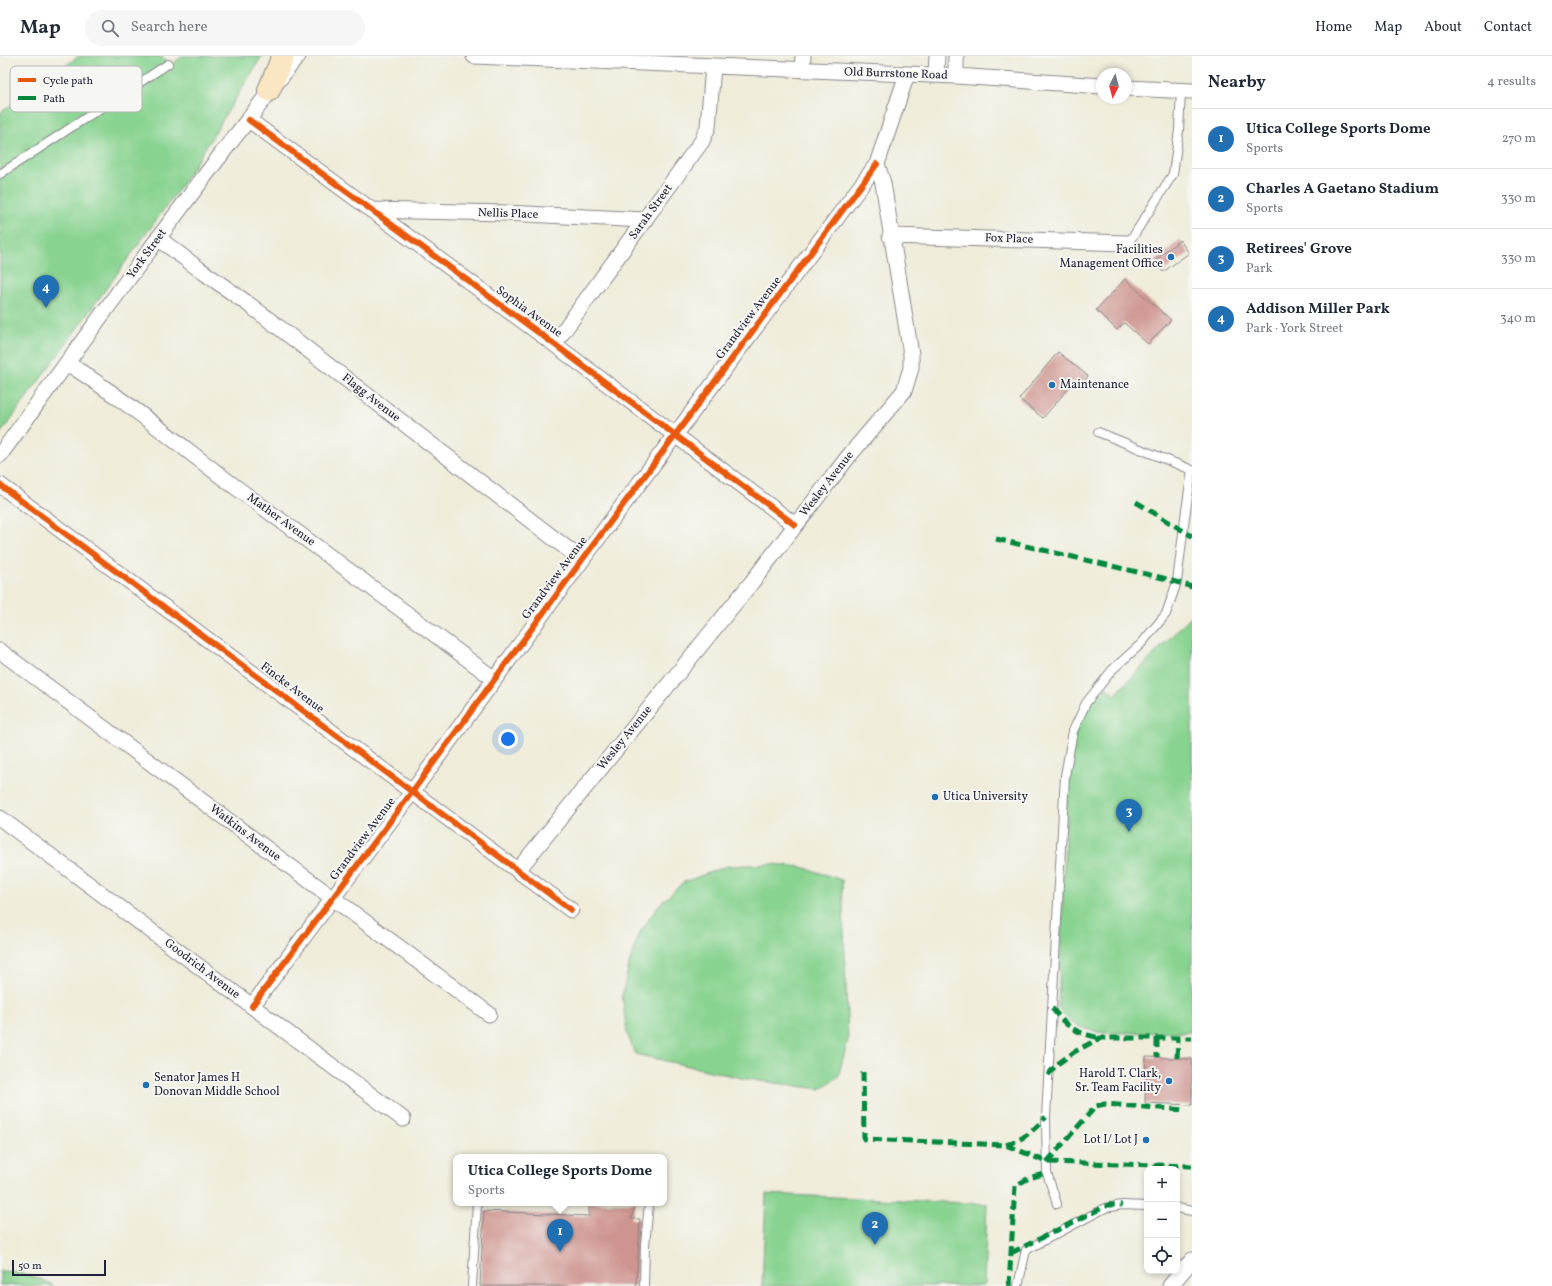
<!DOCTYPE html>
<meta charset="utf-8">
<style>
:root{--surface:#fff;--page:#f6f6f7;--text:#1f2937;--muted:#747a83;--line:#e0e1e3;--accent:#1f6fb2}
body{margin:0;font-family:Vollkorn,serif;background:var(--page);color:var(--text)}
.controls{position:absolute;right:12px;bottom:12px;display:grid;overflow:hidden;border-radius:8px;box-shadow:0 2px 6px #0003}
.controls button{width:36px;height:36px;display:grid;place-items:center;padding:0;border:0;border-bottom:1px solid var(--line);background:var(--surface);color:var(--text);font:20px sans-serif}
.compass{position:absolute;left:1096px;top:12px;width:36px;height:36px;border-radius:50%;background:var(--surface);box-shadow:0 2px 6px #0003;rotate:186deg}
.scale{position:absolute;left:12px;bottom:10px;width:94px;box-sizing:border-box;padding-left:4px;border:2px solid #22223b;border-top:0;font-size:11px;line-height:14px;white-space:nowrap;color:#22223b;-webkit-text-stroke:3px #f6f6f2;paint-order:stroke}
.you{position:absolute;left:508px;top:683px;width:14px;height:14px;margin:-10px;border:3px solid #fff;border-radius:50%;background:#1a73e8;box-shadow:0 0 0 6px #1a73e833}
.badge{display:grid;place-items:center;width:26px;height:26px;border-radius:50%;background:var(--accent);color:#fff;font-size:13px;font-weight:700}
.pin{position:absolute;translate:-50% -33px;filter:drop-shadow(0 1px 2px #0008)}
.pin::after{content:'';position:absolute;top:21px;width:14px;height:12px;background:inherit;clip-path:polygon(0 0,100% 0,50% 100%)}
.popup{position:absolute;left:453px;top:1098px;width:214px;height:52px;box-sizing:border-box;display:grid;place-content:center;border-radius:8px;background:var(--surface);filter:drop-shadow(0 1px 3px #0005);font-size:13px;white-space:nowrap;color:var(--muted)}
.popup b{font-size:15px;color:var(--text)}
.popup::after{content:'';position:absolute;left:50%;top:100%;margin-left:-8px;border:8px solid transparent;border-top-color:var(--surface)}
.list{margin:0;padding:0;list-style:none}
h2{display:flex;justify-content:space-between;align-items:center;height:52px;margin:0;padding:0 16px;font-size:17px}
h2 small{font-size:13px;font-weight:400;color:var(--muted)}
.list li{display:grid;grid-template-columns:26px 1fr auto;gap:12px;align-items:center;box-sizing:border-box;height:60px;padding:0 16px;border-top:1px solid var(--line)}
.list b{display:block;font-size:15px;white-space:nowrap}
.list p{margin:0;font-size:13px;white-space:nowrap;color:var(--muted)}
.list em{font-size:13px;font-style:normal;color:var(--muted)}
.icon{flex:none;width:22px;height:22px;fill:none;stroke:currentColor;stroke-width:2;stroke-linecap:round;stroke-linejoin:round}
.map{position:relative;flex:none;width:1192px;height:1230px;overflow:hidden}
header{display:flex;align-items:center;gap:24px;box-sizing:border-box;height:56px;padding:0 20px;background:var(--surface);border-bottom:1px solid var(--line)}
header strong{font-size:19px}
nav{display:flex;gap:22px;margin-inline-start:auto;font-size:14px}
.search{width:280px;height:36px;background:var(--page);display:flex;align-items:center;gap:10px;box-sizing:border-box;padding:0 14px;border-radius:22px;color:var(--muted);font-size:15px}
main{display:flex}
aside{flex:1;background:var(--surface)}
.map>svg:first-child{display:block}
.green{fill:#88d390;stroke:#557a66}
.building{fill:#ce9490}
.lines{fill:none;stroke-linecap:round;stroke-linejoin:round}
.lane-casing{stroke:#88878a;stroke-width:10}
.street-casing{stroke:#88878a;stroke-width:17}
.secondary-casing{stroke:#88878a;stroke-width:24}
.lane{stroke:#fff;stroke-width:8}
.street{stroke:#fff;stroke-width:15}
.secondary{stroke:#fbe6c3;stroke-width:22}
.quiet{stroke:#00873e;stroke-width:5;stroke-dasharray:10 5;stroke-linecap:butt}
.cycleway-casing{stroke:#f6f6f2;stroke-width:8}
.cycleway{stroke:#e8590c;stroke-width:6}
.poi-dot{fill:#1f6fb2;stroke:#f6f6f2;stroke-width:1.5}
.labels{text-anchor:middle;dominant-baseline:central;stroke-width:4;stroke-linejoin:round;paint-order:stroke}
.street-label{font-size:12px;fill:#22223b;stroke:#f6f6f2}
.poi-label{font-size:12px;fill:#22223b;stroke:#f6f6f2;text-anchor:end}
.key{fill:#f6f6f2;stroke:#b6b6bb;stroke-width:1}
.key-label{font-size:11px;fill:#22223b}
</style>
<header>
<strong>Map</strong>
<div class="search"><svg class="icon" aria-label="search" viewBox="0 0 24 24"><circle cx="10" cy="10" r="6"/><path d="M15 15l6 6"/></svg>Search here</div>
<nav><a>Home</a><a>Map</a><a>About</a><a>Contact</a></nav>
</header>
<main>
<div class="map">
<svg width="1192" height="1230" viewBox="0 0 1192 1230">
<rect width="100%" height="100%" fill="#f6f6f2"/>
<filter id="ink" filterUnits="userSpaceOnUse"><feTurbulence type="fractalNoise" baseFrequency=".025" numOctaves="2"/><feDisplacementMap in="SourceGraphic" scale="8" xChannelSelector="R" yChannelSelector="G"/><feConvolveMatrix kernelMatrix="1 2 1 2 8 2 1 2 1" color-interpolation-filters="sRGB"/></filter>
<filter id="wash" filterUnits="userSpaceOnUse"><feTurbulence type="fractalNoise" baseFrequency=".012" numOctaves="4" result="noise"/><feDisplacementMap in="SourceGraphic" scale="16" xChannelSelector="R" yChannelSelector="G"/><feGaussianBlur stdDeviation="0.9" result="paint"/><feColorMatrix in="noise" values="0 0 0 0 0 0 0 0 0 0 0 0 0 0 0 0 0 1.4 0 .05"/><feComposite in="paint" operator="in"/></filter>
<g filter="url(#wash)">
<rect width="100%" height="100%" fill="#efecda"/>
<path class="green" d="M79,0H159L173,8L182,0H262L184,126L0,378V57Z
M1191,560H1192V976L1105,977C1083,974 1070,969 1058,951L1067,740C1070,713 1070,682 1084,658C1090,648 1098,640 1106,631L1115,639Z
M772,808L802,811L842,824L848,984L838,1021L820,1033L746,1023L635,998L627,977L622,939L630,905L640,876L659,849L684,826L727,810Z
M766,1138L987,1148L984,1230H762Z
M0,1215C19,1215 37,1221 54,1230L0,1229Z"/>
<g id="blocks">
<path class="building" d="M1180,184L1189,197L1163,216L1154,205Z
M1125,223L1171,264L1148,288L1124,267L1117,274L1096,254Z
M1058,296L1088,320L1081,331L1074,326L1043,362L1019,343Z
M1146,1001L1192,1003V1049L1145,1047Z
M589,1147H636L631,1163H640L636,1230H480L484,1155L589,1160Z"/>
</g>
</g>
<g filter="url(#ink)">
<use href="#blocks" fill-opacity="0" stroke="#88878a" stroke-width="1"/>
<g class="lines">
<g class="lane-casing">
<path id="lane" d="M0,118L168,8
M1127,187L1134,179L1173,118L1179,74L1181,34
M1098,376L1192,414
M1057,1148L1047,1117L1046,1061L1065,720L1073,675L1086,647L1112,614L1141,588L1166,558L1177,526L1185,461L1192,414
M1177,1152L1192,1155
M472,1230L477,1147
M644,1230L645,1189L649,1147
M1018,1230L1026,1194L1105,1152L1122,1149L1147,1150"/>
</g>
<g class="street-casing">
<path id="street" d="M474,0L956,20L1102,30
M802,14L803,0
M936,19L937,0
M956,20V0
M1126,32L1192,35
M249,64L554,288L795,469
M371,154L506,157L645,164
M890,180L1127,187
M158,182L199,213L247,247L582,504
M554,288L702,85L708,71L713,11
M67,307C124,343 176,386 230,427C318,492 407,557 494,623
M0,399C77,293 153,187 233,83C255,56 275,27 298,0
M0,429L571,854
M0,595L489,958
M0,762L403,1063
M518,814L752,526L848,401L904,335L911,312V298L883,127L877,108L907,18
M252,950L412,736L582,504L877,108
M1170,1230L1192,1204"/>
</g>
<g class="secondary-casing">
<path id="secondary" d="M269,34L283,0"/>
</g>
<use href="#lane" class="lane"/>
<use href="#street" class="street"/>
<use href="#secondary" class="secondary"/>
<path class="quiet" d="M1136,446L1192,480
M996,483L1163,522L1192,531
M1052,952C1068,973 1075,976 1100,982
M1157,982V1001
M1177,1002L1178,982
M863,1016L864,1083L1006,1089L1047,1106L1192,1110
M1048,1019L1056,1009L1074,996L1100,982H1192
M1006,1089C1023,1084 1034,1074 1046,1061
M1047,1106L1096,1050L1105,1048L1186,1054
M1011,1197L1108,1149H1122
M1009,1230L1015,1130L1029,1122L1047,1117"/>
<g class="cycleway-casing">
<path id="cycleway" d="M249,64L554,288L795,469
M0,429L571,854
M252,950L412,736L582,504L877,108"/>
</g>
<use href="#cycleway" class="cycleway"/>
</g>
</g>
<g class="poi-dot">
<circle cx="1171" cy="201" r="4"/>
<circle cx="1052" cy="329" r="4"/>
<circle cx="935" cy="741" r="4"/>
<circle cx="1169" cy="1025" r="4"/>
<circle cx="146" cy="1029" r="4"/>
<circle cx="1146" cy="1084" r="4"/>
</g>
<g class="labels">
<g class="street-label">
<text transform="translate(896 18) rotate(2)">Old Burrstone Road</text>
<text transform="translate(651 156) rotate(-54)">Sarah Street</text>
<text transform="translate(508 158) rotate(2)">Nellis Place</text>
<text transform="translate(1009 183) rotate(2)">Fox Place</text>
<text transform="translate(147 198) rotate(-54)">York Street</text>
<text transform="translate(529 256) rotate(36)">Sophia Avenue</text>
<text transform="translate(749 262) rotate(-53)">Grandview Avenue</text>
<text transform="translate(371 342) rotate(38)">Flagg Avenue</text>
<text transform="translate(827 428) rotate(-52)">Wesley Avenue</text>
<text transform="translate(281 464) rotate(36)">Mather Avenue</text>
<text transform="translate(555 522) rotate(-53)">Grandview Avenue</text>
<text transform="translate(292 632) rotate(37)">Fincke Avenue</text>
<text transform="translate(625 682) rotate(-51)">Wesley Avenue</text>
<text transform="translate(245 777) rotate(37)">Watkins Avenue</text>
<text transform="translate(363 783) rotate(-53)">Grandview Avenue</text>
<text transform="translate(202 913) rotate(37)">Goodrich Avenue</text>
</g>
<g class="poi-label">
<text x="1163" y="194">Facilities<tspan x="1163" dy="14">Management Office</tspan></text>
<text x="1060" y="329" text-anchor="start">Maintenance</text>
<text x="943" y="741" text-anchor="start">Utica University</text>
<text x="1161" y="1018">Harold T. Clark,<tspan x="1161" dy="14">Sr. Team Facility</tspan></text>
<text x="154" y="1022" text-anchor="start">Senator James H<tspan x="154" dy="14">Donovan Middle School</tspan></text>
<text x="1138" y="1084">Lot I/ Lot J</text>
</g>
</g>
<rect x="10" y="10" width="132" height="46" rx="6" class="key"/>
<rect x="18" y="22" width="18" height="4" fill="#e8590c"/>
<rect x="18" y="40" width="18" height="4" fill="#00873e"/>
<g class="key-label">
<text x="43" y="28">Cycle path</text>
<text x="43" y="46">Path</text>
</g>
</svg>
<div class="controls">
<button>+</button>
<button>−</button>
<button><svg class="icon" aria-label="locate" viewBox="0 0 24 24"><circle cx="12" cy="12" r="6"/><path d="M12 2v4M12 18v4M2 12h4M18 12h4"/></svg></button>
</div>
<svg class="compass" viewBox="-18 -18 36 36"><path d="M0-13l5 13h-10z" fill="#e53935"/><path d="M0 13l5-13h-10z" fill="#747a83"/></svg>
<div class="scale">50 m</div>
<div class="you"></div>
<div class="pin badge" style="left:560px;top:1196px">1</div>
<div class="popup"><b>Utica College Sports Dome</b>Sports</div>
<div class="pin badge" style="left:875px;top:1189px">2</div>
<div class="pin badge" style="left:1129px;top:776px">3</div>
<div class="pin badge" style="left:46px;top:252px">4</div>
</div>
<aside>
<h2>Nearby<small>4 results</small></h2>
<ul class="list">
<li><span class="badge">1</span><div><b>Utica College Sports Dome</b><p>Sports</p></div><em>270 m</em></li>
<li><span class="badge">2</span><div><b>Charles A Gaetano Stadium</b><p>Sports</p></div><em>330 m</em></li>
<li><span class="badge">3</span><div><b>Retirees' Grove</b><p>Park</p></div><em>330 m</em></li>
<li><span class="badge">4</span><div><b>Addison Miller Park</b><p>Park · York Street</p></div><em>340 m</em></li>
</ul>
</aside>
</main>
